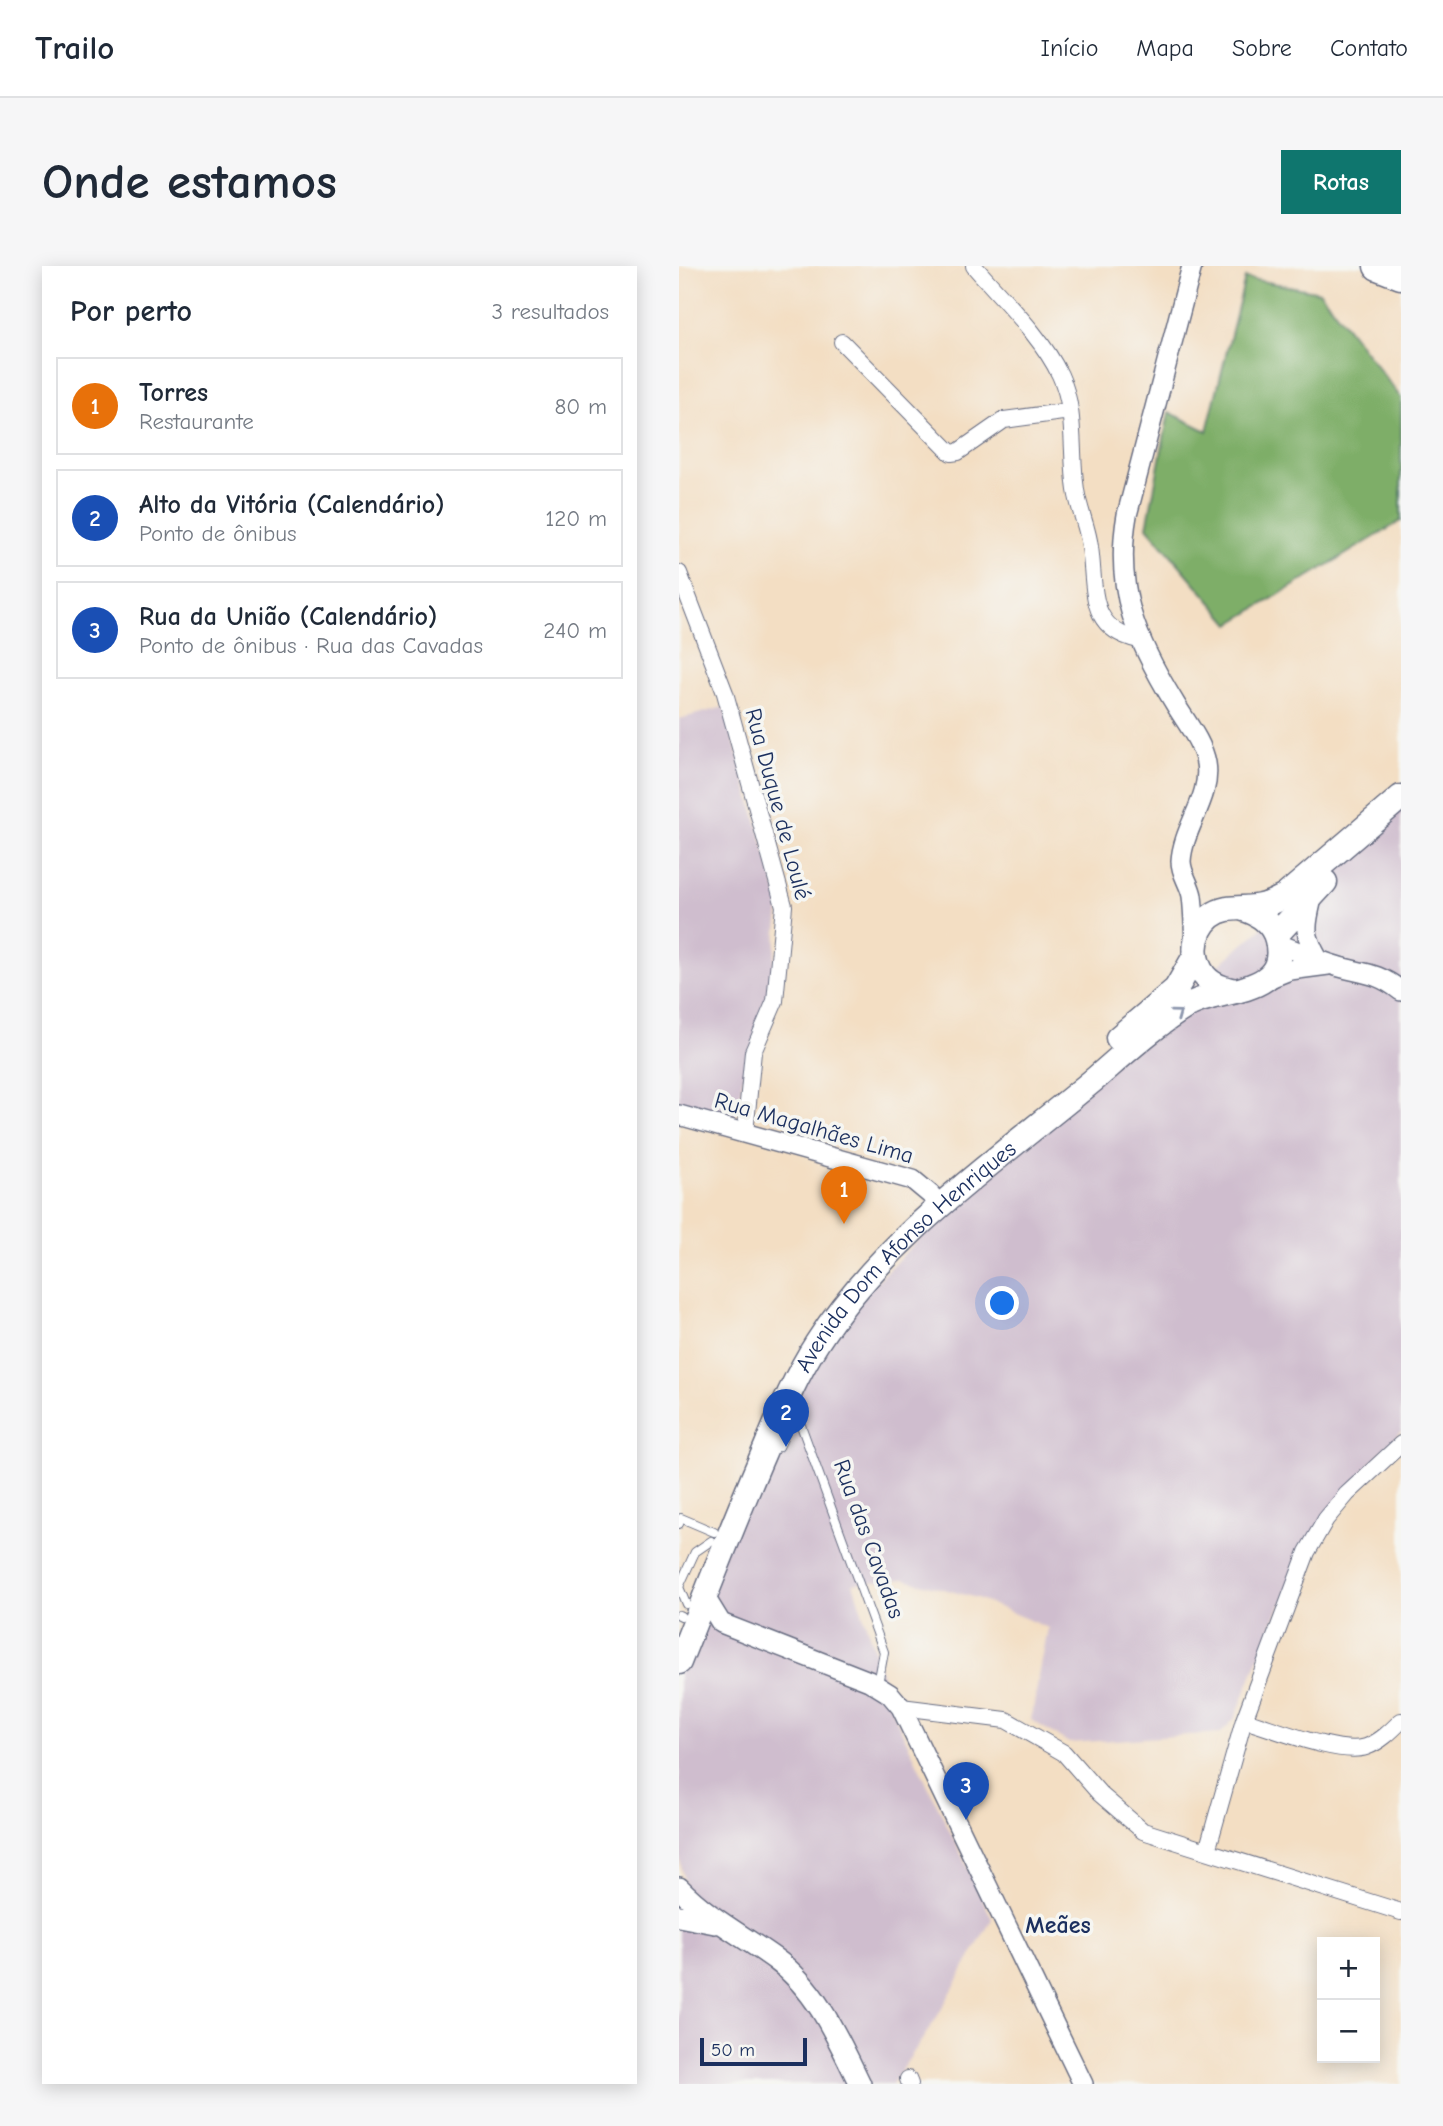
<!DOCTYPE html>
<html lang="pt">
<meta charset="utf-8">
<style>
:root{--surface:#fff;--page:#f6f6f7;--text:#1f2937;--muted:#747a83;--line:#e0e1e3;--accent:#0f766e}
body{margin:0;font-family:"Comic Neue",sans-serif;background:var(--page);color:var(--text)}
.controls{position:absolute;right:21px;bottom:21px;display:grid;overflow:hidden;border-radius:0px;box-shadow:0 4px 18px #0003}
.controls button{width:63px;height:63px;display:grid;place-items:center;padding:0;border:0;border-bottom:2px solid var(--line);background:var(--surface);color:var(--text);font:35px sans-serif}
.scale{position:absolute;left:21px;bottom:18px;width:107px;box-sizing:border-box;padding-left:7px;border:4px solid #1b2f5e;border-top:0;font-size:19px;line-height:24px;white-space:nowrap;color:#1b2f5e;-webkit-text-stroke:5px #f6f6f2;paint-order:stroke}
.you{position:absolute;left:324px;top:1038px;width:24px;height:24px;margin:-18px;border:5px solid #fff;border-radius:50%;background:#1a73e8;box-shadow:0 0 0 10px #1a73e833}
.badge{display:grid;place-items:center;width:46px;height:46px;border-radius:50%;background:var(--accent);color:#fff;font-size:23px;font-weight:700}
.pin{position:absolute;translate:-50% -58px;filter:drop-shadow(0 2px 4px #0008)}
.pin::after{content:'';position:absolute;top:37px;width:24px;height:21px;background:inherit;clip-path:polygon(0 0,100% 0,50% 100%)}
.list{margin:0;padding:0;list-style:none}
h2{display:flex;justify-content:space-between;align-items:center;height:91px;margin:0;padding:0 28px;font-size:30px}
h2 small{font-size:23px;font-weight:400;color:var(--muted)}
.list li{display:grid;grid-template-columns:46px 1fr auto;gap:21px;align-items:center;box-sizing:border-box;height:98px;margin:0 14px 14px;padding:0 14px;border:2px solid var(--line);border-radius:0px}
.list b{display:block;font-size:26px;white-space:nowrap}
.list p{margin:0;font-size:23px;white-space:nowrap;color:var(--muted)}
.list em{font-size:23px;font-style:normal;color:var(--muted)}
.map{position:relative;flex:none;width:722px;height:1818px;overflow:hidden;border-radius:0px}
header{display:flex;align-items:center;gap:42px;box-sizing:border-box;height:98px;padding:0 35px;background:var(--surface);border-bottom:2px solid var(--line)}
header strong{font-size:33px}
nav{display:flex;gap:38px;margin-inline-start:auto;font-size:24px}
.intro{display:flex;align-items:center;justify-content:space-between;box-sizing:border-box;height:168px;padding:0 42px}
h1{margin:0;font-size:49px}
.button{padding:18px 32px;border-radius:0px;background:var(--accent);color:#fff;font-size:24px;font-weight:700}
main{display:flex;gap:42px;padding:0 42px}
aside{flex:1;background:var(--surface);border-radius:0px;box-shadow:0 4px 18px #0003}
.map>svg:first-child{display:block}
.industrial{fill:#cfbdce}
.forest{fill:#7eae68;stroke:#4c6e63;stroke-width:2}
.lines{fill:none;stroke-linecap:round;stroke-linejoin:round}
.service-casing{stroke:#676c81;stroke-width:10}
.minor-casing{stroke:#676c81;stroke-width:18}
.tertiary-casing{stroke:#676c81;stroke-width:22}
.secondary-casing{stroke:#676c81;stroke-width:24}
.primary-casing{stroke:#676c81;stroke-width:27}
.motorway-casing{stroke:#676c81;stroke-width:31}
.service{stroke:#fff;stroke-width:8}
.minor{stroke:#fff;stroke-width:16}
.tertiary{stroke:#fff;stroke-width:19}
.secondary{stroke:#fff;stroke-width:21}
.primary{stroke:#fff;stroke-width:24}
.motorway{stroke:#fff;stroke-width:28}
.oneway{stroke:#8d97ae}
.labels{text-anchor:middle;dominant-baseline:central;stroke-width:7;stroke-linejoin:round;paint-order:stroke}
.street-label{font-size:23px;fill:#1b2f5e;stroke:#f6f6f2}
.neighbourhood-label{font-size:24px;font-weight:bold;fill:#1b2f5e;stroke:#f6f6f2}
</style>
<header>
<strong>Trailo</strong>
<nav><a>Início</a><a>Mapa</a><a>Sobre</a><a>Contato</a></nav>
</header>
<div class="intro"><h1>Onde estamos</h1><a class="button">Rotas</a></div>
<main>
<aside>
<h2>Por perto<small>3 resultados</small></h2>
<ul class="list">
<li><span class="badge" style="background:#e8710a">1</span><div><b>Torres</b><p>Restaurante</p></div><em>80 m</em></li>
<li><span class="badge" style="background:#1a4fb4">2</span><div><b>Alto da Vitória (Calendário)</b><p>Ponto de ônibus</p></div><em>120 m</em></li>
<li><span class="badge" style="background:#1a4fb4">3</span><div><b>Rua da União (Calendário)</b><p>Ponto de ônibus · Rua das Cavadas</p></div><em>240 m</em></li>
</ul>
</aside>
<div class="map">
<svg width="722" height="1818" viewBox="0 0 722 1818">
<rect width="100%" height="100%" fill="#f6f6f2"/>
<filter id="ink" filterUnits="userSpaceOnUse"><feTurbulence type="fractalNoise" baseFrequency=".0143" numOctaves="2"/><feDisplacementMap in="SourceGraphic" scale="14" xChannelSelector="R" yChannelSelector="G"/><feConvolveMatrix kernelMatrix="1 2 1 2 8 2 1 2 1" color-interpolation-filters="sRGB"/></filter>
<filter id="wash" filterUnits="userSpaceOnUse"><feTurbulence type="fractalNoise" baseFrequency=".00686" numOctaves="4" result="noise"/><feDisplacementMap in="SourceGraphic" scale="28" xChannelSelector="R" yChannelSelector="G"/><feGaussianBlur stdDeviation="1.57" result="paint"/><feColorMatrix in="noise" values="0 0 0 0 0 0 0 0 0 0 0 0 0 0 0 0 0 1.4 0 .05"/><feComposite in="paint" operator="in"/></filter>
<g filter="url(#wash)">
<rect width="100%" height="100%" fill="#f3dec3"/>
<path class="industrial" d="M45,441L101,637L91,735L65,805L57,849L52,852L0,836V453Z
M722,543V1165L690,1198L598,1346L556,1452L542,1467L390,1477L352,1454L369,1362L298,1332L226,1313L174,1317L216,1451L313,1653L257,1753L213,1818H0V1655L13,1656L0,1588V1394L116,1098L353,859Z"/>
<path class="forest" d="M566,12L641,26L722,132V255L551,358L468,261L490,146L528,165Z"/>
</g>
<g filter="url(#ink)">
<g class="lines">
<g class="service-casing">
<path id="service" d="M116,1143L205,1386L199,1418
M100,1181L111,1157L110,1148
M0,1258L2,1252L35,1266
M7,1338L0,1321L16,1286L32,1275
M0,1349L2,1350"/>
</g>
<g class="minor-casing">
<path id="minor" d="M295,0C323,33 362,69 381,109C398,146 391,185 397,224C400,244 409,262 411,281C417,323 408,363 460,374
M163,76L272,187L279,186L325,154L391,145
M0,307L46,427L105,640L96,735L74,786L66,867
M222,1441L327,1454L385,1487L421,1528L464,1565L722,1646
M565,1454C594,1462 660,1490 687,1481C701,1476 712,1465 722,1455
M528,1585L565,1454L628,1286L647,1253L668,1228L722,1178
M229,1813L231,1818"/>
</g>
<g class="tertiary-casing">
<path id="tertiary" d="M513,0L448,249C435,323 457,374 495,436C506,455 523,475 527,497C533,531 504,561 502,595C502,608 511,618 513,630C515,646 515,662 516,678
M634,628C627,659 623,665 639,693
M599,678C616,684 633,692 651,698C680,708 696,704 722,725
M586,714L611,704L649,699
M0,849L234,914L252,929
M26,1331L42,1357L190,1415L211,1428L222,1441L404,1818"/>
</g>
<g class="secondary-casing">
<path id="secondary" d="M0,1622C29,1652 63,1669 96,1693C138,1723 159,1773 181,1818
M0,1650L36,1657"/>
</g>
<g class="primary-casing">
<g id="primary">
<path d="M597,669L646,616"/>
<path d="M557,725C540,722 525,716 519,698C511,675 523,648 548,643C561,641 574,643 586,639C593,637 600,633 606,630L722,531"/>
<path d="M439,772L497,723L516,690"/>
<path id="s1" d="M0,1396C28,1326 55,1255 85,1186C101,1148 116,1111 138,1077C207,969 320,893 417,812C446,787 475,760 508,740C539,721 611,731 598,674C594,657 581,648 565,643"/>
</g>
</g>
<g class="motorway-casing">
<path id="motorway" d="M699,0L722,9"/>
</g>
<use href="#service" class="service"/>
<use href="#minor" class="minor"/>
<use href="#tertiary" class="tertiary"/>
<use href="#secondary" class="secondary"/>
<use href="#primary" class="primary"/>
<use href="#motorway" class="motorway"/>
</g>
<defs><path id="oneway-chevron" d="M-2-3.5L2.5 0L-2 3.5" fill="none" stroke-width="1.6" stroke-linecap="round" stroke-linejoin="round" transform="scale(1.75)"/></defs>
<use class="oneway" href="#oneway-chevron" transform="translate(498 748) rotate(-36)"/>
</g>
<g class="labels">
<g class="street-label">
<text transform="translate(99 538) rotate(75)">Rua Duque de Loulé</text>
<text transform="translate(135 862) rotate(16)">Rua Magalhães Lima</text>
<text stroke="none"><textPath href="#s1" startOffset="472">Avenida Dom Afonso Henriques</textPath></text>
<text transform="translate(190 1273) rotate(70)">Rua das Cavadas</text>
</g>
<g class="neighbourhood-label">
<text x="379" y="1659">Meães</text>
</g>
</g>
</svg>
<div class="controls">
<button>+</button>
<button>−</button>
</div>
<div class="scale">50 m</div>
<div class="you"></div>
<div class="pin badge" style="left:165px;top:958px;background:#e8710a">1</div>
<div class="pin badge" style="left:107px;top:1181px;background:#1a4fb4">2</div>
<div class="pin badge" style="left:287px;top:1554px;background:#1a4fb4">3</div>
</div>
</main>
